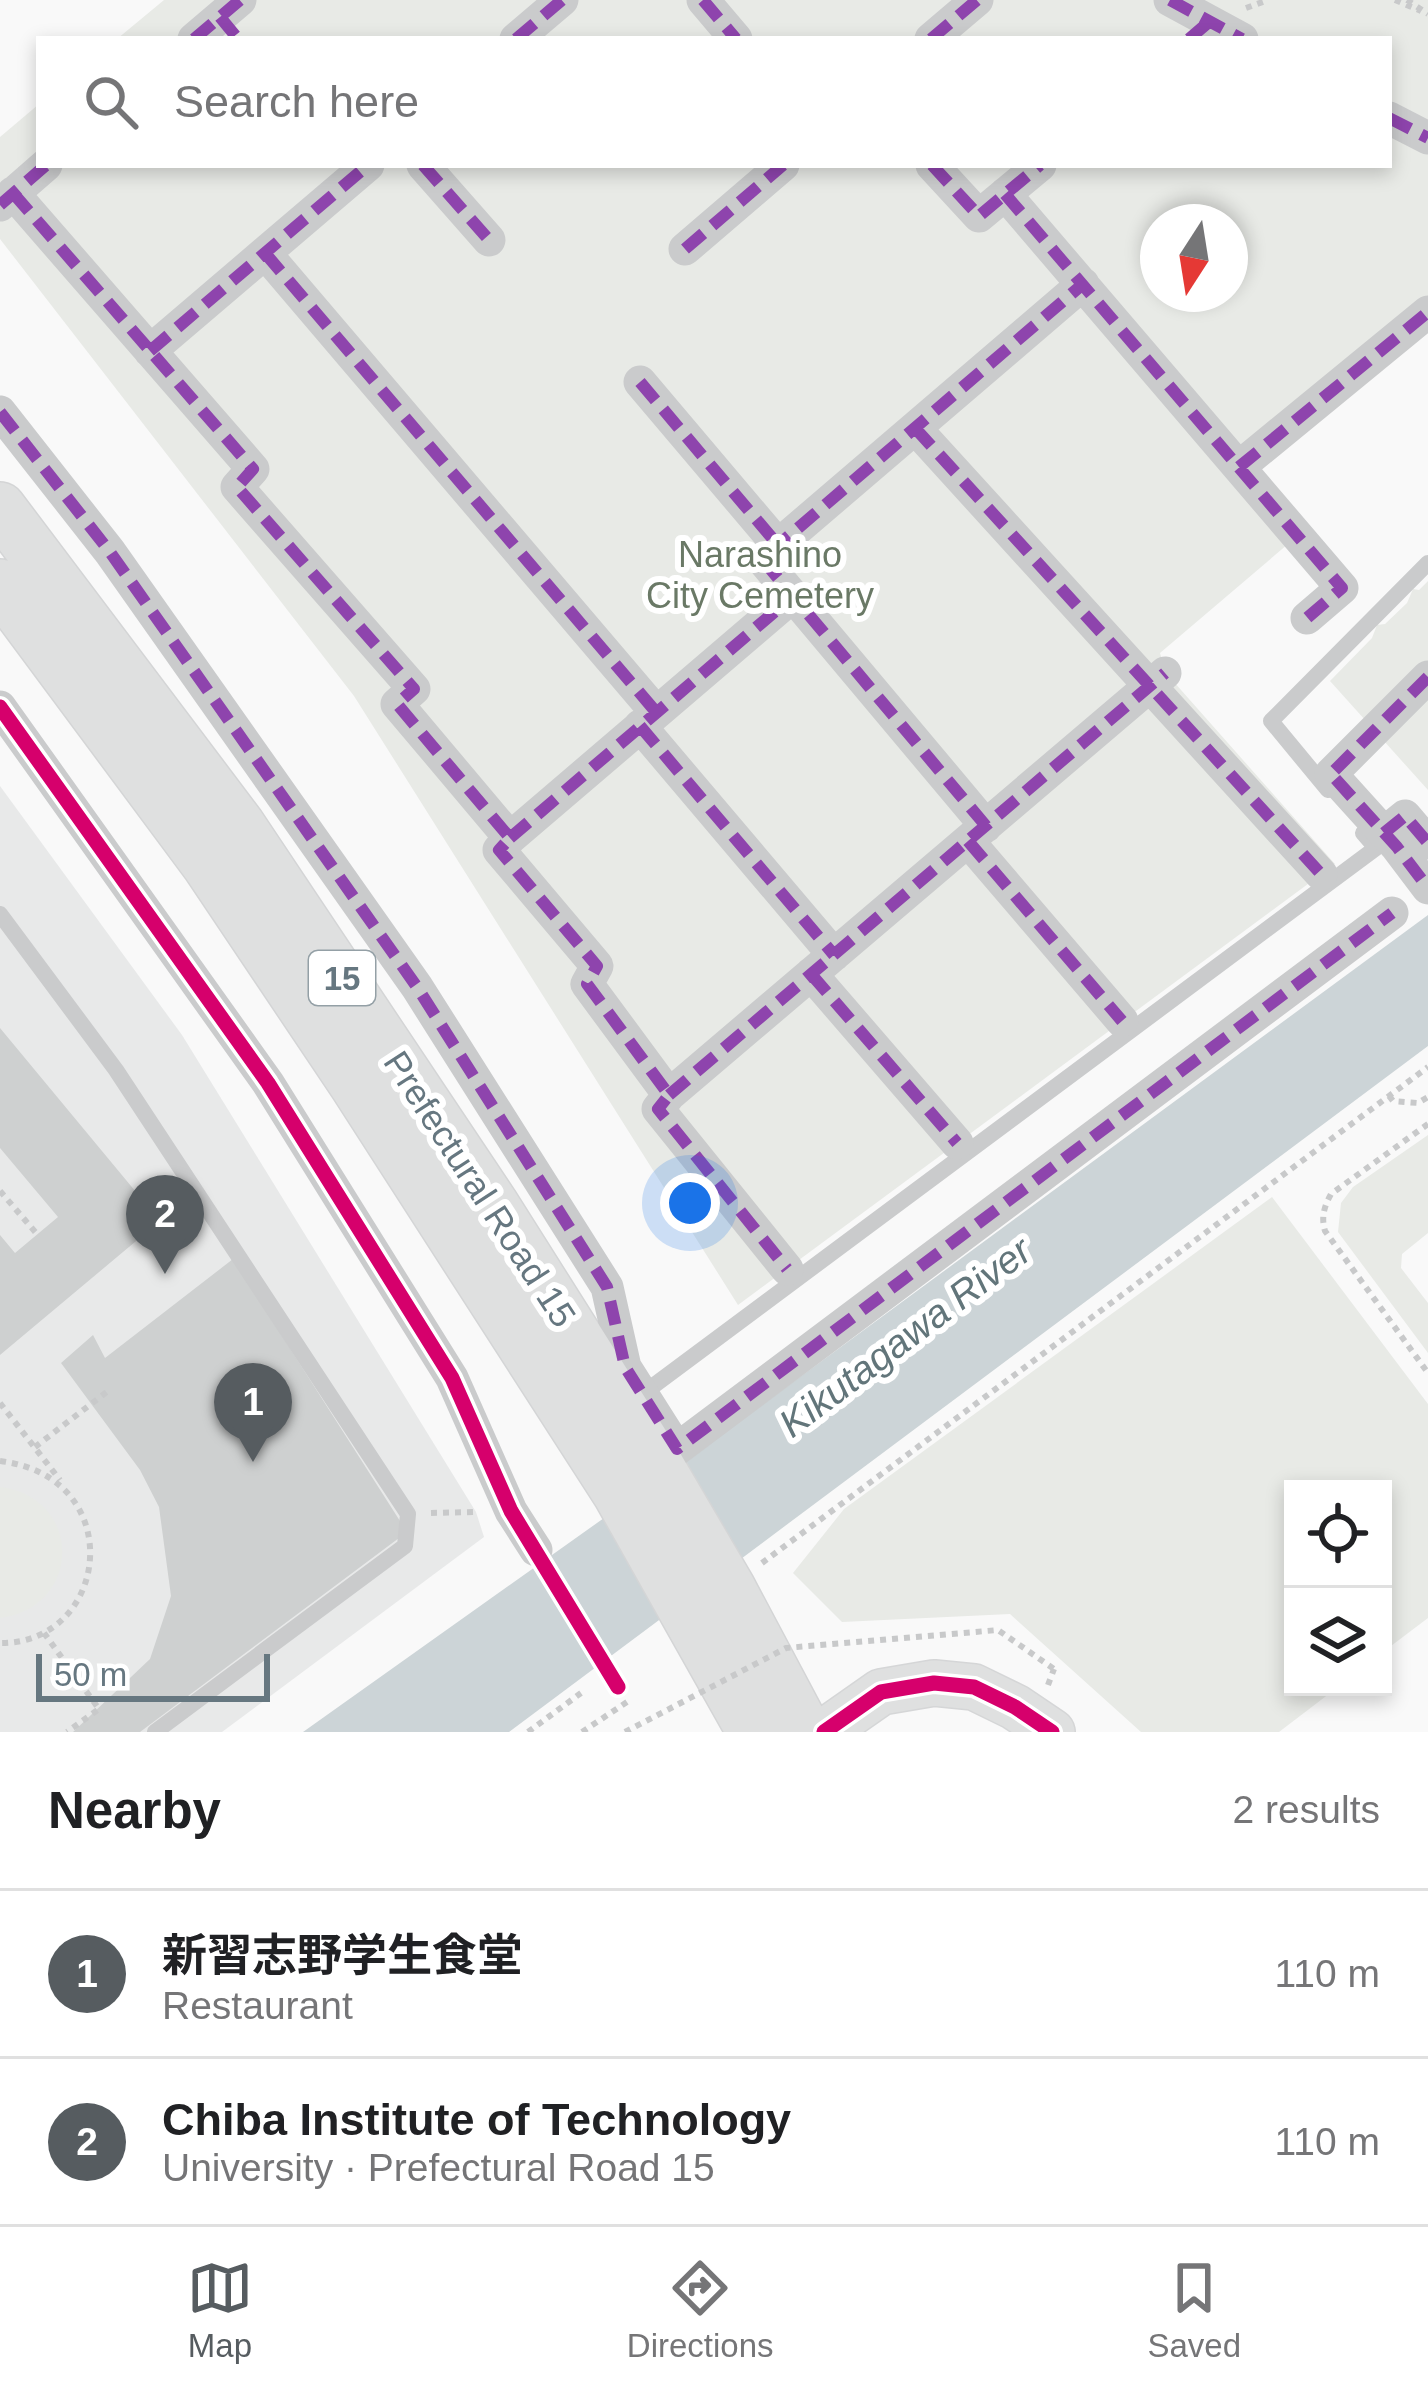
<!DOCTYPE html>
<meta charset="utf-8">
<style>
:root{--surface:#fff;--page:#f2f2f2;--text:#202124;--muted:#757577;--line:#e0e0e0;--accent:#565c60}
body{margin:0;font-family:Helvetica,"Noto Sans JP",sans-serif;background:var(--page);color:var(--text)}
.controls{position:absolute;right:36px;bottom:36px;display:grid;overflow:hidden;border-radius:0px;box-shadow:0 6px 18px #0003}
.controls button{width:108px;height:108px;display:grid;place-items:center;padding:0;border:0;border-bottom:3px solid var(--line);background:var(--surface);color:var(--text);font:60px sans-serif}
.compass{position:absolute;left:1140px;top:204px;width:108px;height:108px;border-radius:50%;background:var(--surface);box-shadow:0 6px 18px #0003;rotate:192deg}
.scale{position:absolute;left:36px;bottom:30px;width:234px;box-sizing:border-box;padding-left:12px;border:6px solid #667780;border-top:0;font-size:33px;line-height:42px;white-space:nowrap;color:#667780;-webkit-text-stroke:9px #fff;paint-order:stroke}
.you{position:absolute;left:690px;top:1203px;width:42px;height:42px;margin:-30px;border:9px solid #fff;border-radius:50%;background:#1a73e8;box-shadow:0 0 0 18px #1a73e833}
.badge{display:grid;place-items:center;width:78px;height:78px;border-radius:50%;background:var(--accent);color:#fff;font-size:39px;font-weight:700}
.pin{position:absolute;translate:-50% -99px;filter:drop-shadow(0 3px 6px #0008)}
.pin::after{content:'';position:absolute;top:63px;width:42px;height:36px;background:inherit;clip-path:polygon(0 0,100% 0,50% 100%)}
.list{margin:0;padding:0;list-style:none}
h2{display:flex;justify-content:space-between;align-items:center;height:156px;margin:0;padding:0 48px;font-size:51px}
h2 small{font-size:39px;font-weight:400;color:var(--muted)}
.list li{display:grid;grid-template-columns:78px 1fr auto;gap:36px;align-items:center;box-sizing:border-box;height:168px;padding:0 48px;border-top:3px solid var(--line)}
.list b{display:block;font-size:45px;white-space:nowrap}
.list p{margin:0;font-size:39px;white-space:nowrap;color:var(--muted)}
.list em{font-size:39px;font-style:normal;color:var(--muted)}
.icon{flex:none;width:66px;height:66px;fill:none;stroke:currentColor;stroke-width:2;stroke-linecap:round;stroke-linejoin:round}
.map{position:relative;flex:none;width:1428px;height:1732px;overflow:hidden}
.search{position:absolute;background:var(--surface);box-shadow:0 6px 18px #0003;left:36px;right:36px;top:36px;height:132px;display:flex;align-items:center;gap:30px;box-sizing:border-box;padding:0 42px;border-radius:0px;color:var(--muted);font-size:45px}
.sheet{height:492px;background:var(--surface)}
nav{display:flex;justify-content:space-around;align-items:center;box-sizing:border-box;height:168px;border-top:3px solid var(--line);background:var(--surface);font-size:33px;color:var(--muted)}
nav a{display:grid;justify-items:center;gap:6px}
nav .on{color:var(--accent)}
.map>svg:first-child{display:block}
.built{fill:#e8e9e9}
.green{fill:#e8eae6;fill-rule:evenodd}
.water{fill:#ccd4d7}
.building{fill:#ced0d0}
.lines{fill:none;stroke-linecap:round;stroke-linejoin:round}
.secondary-casing{stroke:#d5d6d7;stroke-width:48}
.primary-casing{stroke:#d4d5d6;stroke-width:54}
.path{stroke:#c8c9ca;stroke-width:6;stroke-dasharray:6 6;stroke-linecap:butt}
.lane{stroke:#cacbcc;stroke-width:16}
.street{stroke:#cacbcc;stroke-width:33}
.secondary{stroke:#dfe0e0;stroke-width:45}
.primary{stroke:#dfe0e0;stroke-width:51}
.path-bridge{stroke:#c8c9ca;stroke-width:6;stroke-dasharray:6 6;stroke-linecap:butt}
.quiet{stroke:#8e44ad;stroke-width:12;stroke-dasharray:24 12;stroke-linecap:butt}
.cycleway-casing{stroke:#fff;stroke-width:22}
.cycleway{stroke:#d6006c;stroke-width:15}
.labels{text-anchor:middle;dominant-baseline:central;stroke-width:12;stroke-linejoin:round;paint-order:stroke}
.shield{fill:#fff;stroke:#94a0a6;stroke-width:3}
.shield-label{font-size:33px;font-weight:bold;fill:#667780}
.park-label{font-size:36px;fill:#6a7966;stroke:#fff}
.street-label{font-size:36px;fill:#667780;stroke:#fff}
.water-label{font-size:39px;font-style:italic;fill:#62757a;stroke:#fff}
</style>
<div class="map">
<svg width="1428" height="1732" viewBox="0 0 1428 1732">
<rect width="100%" height="100%" fill="#f9f9f9"/>
<path class="built" d="M0,786L182,1035L476,1512L484,1537L222,1732H0Z"/>
<path class="green" d="M164,0H1183L1255,39H117Z
M1192,0H1428V129L1389,108V39H1263Z
M39,104V165H1389V112L1428,133V317L1233,480L1288,544L1160,653L1166,673L1335,864L738,1305L354,696L0,239V137ZM1158,222H1230V294H1158Z
M1428,581V790L1330,681L1372,638L1377,625L1385,624L1407,603L1413,589L1419,590Z
M1428,1135V1233L1402,1254L1401,1268L1428,1303V1353L1338,1232L1341,1203L1353,1187Z
M1272,1197L1428,1404V1618L1383,1652V1489H1293V1687H1338L1279,1732H1141L1010,1614L842,1622L793,1573L844,1509Z
M0,1487C83,1497 83,1607 0,1618Z"/>
<path class="water" d="M1428,915V1046L509,1732H303L732,1427Z"/>
<path class="building" d="M0,1028L160,1221L0,1355V1235L15,1253L58,1217L0,1148Z
M233,1259L407,1532L140,1732H73L150,1659L171,1596L159,1507L140,1470L61,1363L93,1335L105,1358Z"/>
<g class="lines">
<g class="secondary-casing">
<path id="secondary" d="M824,1732L881,1692L934,1683L974,1687L1015,1707L1052,1732"/>
</g>
<g class="primary-casing">
<path id="primary" d="M0,508L239,825L493,1205L658,1466L730,1589L806,1732
M0,585L208,865L355,1084L619,1494L753,1732"/>
</g>
<path class="path" d="M1395,0L1421,11
M1407,0L1428,14
M1246,8L1268,0
M1389,1096L1393,1101L1418,1103L1428,1097
M1428,1124L1331,1194C1324,1207 1321,1217 1325,1231L1428,1373
M0,1191L37,1234
M0,1403L60,1480
M35,1447L108,1391
M0,1461C130,1477 110,1644 0,1643
M431,1513L478,1512
M762,1563L1428,1067
M44,1633L99,1709L67,1732
M1048,1685L1054,1669
M528,1732L581,1693
M582,1732L627,1702"/>
<path class="lane" d="M1328,790L1271,721L1428,563
M0,914L116,1070L408,1514L405,1546L155,1732
M637,1398L1376,848L1363,833"/>
<path class="street" d="M703,0L736,39
M1170,0L1242,39
M194,39L240,0
M516,39L562,0
M931,39L977,0
M1389,118L1428,138
M423,165L489,240
M932,165L979,216L1040,165
M13,193L253,469L237,487L414,689L397,704L510,838L499,850L597,966L587,984L669,1095L658,1109L787,1269
M1005,194L1342,588L1307,618
M0,205L46,165
M685,249L783,165
M265,253L656,712
M150,351L368,165
M640,382L778,545
M0,412L110,552L417,987L607,1287L625,1367L677,1449L1392,913
M915,428L1321,874
M1239,467L1428,312
M1428,677L1331,774L1397,847L1428,888
M0,707L268,1083L452,1378L511,1511L536,1550
M640,726L834,955
M986,826L762,559L1083,284
M1384,833L1405,816L1428,843
M510,838L793,596
M968,841L1122,1021
M811,974L957,1143
M669,1095L1165,673"/>
<use href="#secondary" class="secondary"/>
<use href="#primary" class="primary"/>
<path class="path-bridge" d="M625,1732L786,1648L998,1630L1054,1669"/>
<path class="quiet" d="M703,0L736,39
M1170,0L1242,39
M220,17L238,39
M194,39L240,0
M516,39L562,0
M931,39L977,0
M1189,39L1210,21
M1389,118L1428,138
M423,165L489,240
M932,165L979,216L1040,165
M13,193L253,469L237,487L414,689L397,704L510,838L499,850L597,966L587,984L669,1095L658,1109L787,1269
M1005,194L1342,588L1307,618
M0,205L46,165
M685,249L783,165
M265,253L656,712
M150,351L368,165
M640,382L778,545
M0,412L110,552L417,987L607,1287L625,1367L677,1449L1392,913
M915,428L1321,874
M1239,467L1428,312
M1428,677L1331,774L1397,847L1428,888
M640,726L834,955
M986,826L762,559L1083,284
M1384,833L1405,816L1428,843
M510,838L793,596
M968,841L1122,1021
M811,974L957,1143
M669,1095L1165,673"/>
<g class="cycleway-casing">
<path id="cycleway" d="M0,707L268,1083L452,1378L511,1511L618,1687
M824,1732L881,1692L934,1683L974,1687L1015,1707L1052,1732"/>
</g>
<use href="#cycleway" class="cycleway"/>
</g>
<g class="labels">
<rect class="shield" x="309" y="951" width="66" height="54" rx="9"/>
<g class="shield-label">
<text x="342" y="978">15</text>
</g>
<g class="park-label">
<text x="760" y="554">Narashino<tspan x="760" dy="41">City Cemetery</tspan></text>
</g>
<g class="street-label">
<text transform="translate(480 1189) rotate(57)">Prefectural Road 15</text>
</g>
<g class="water-label">
<text transform="translate(905 1337) rotate(-37)">Kikutagawa River</text>
</g>
</g>
</svg>
<div class="controls">
<button><svg class="icon" aria-label="locate" viewBox="0 0 24 24"><circle cx="12" cy="12" r="6"/><path d="M12 2v4M12 18v4M2 12h4M18 12h4"/></svg></button>
<button><svg class="icon" aria-label="layers" viewBox="0 0 24 24"><path d="M12 4l9 5-9 5-9-5zM3 14l9 5 9-5"/></svg></button>
</div>
<svg class="compass" viewBox="-18 -18 36 36"><path d="M0-13l5 13h-10z" fill="#e53935"/><path d="M0 13l5-13h-10z" fill="#757577"/></svg>
<div class="scale">50 m</div>
<div class="you"></div>
<div class="pin badge" style="left:253px;top:1462px">1</div>
<div class="pin badge" style="left:165px;top:1274px">2</div>
<div class="search"><svg class="icon" aria-label="search" viewBox="0 0 24 24"><circle cx="10" cy="10" r="6"/><path d="M15 15l6 6"/></svg>Search here</div>
</div>
<section class="sheet">
<h2>Nearby<small>2 results</small></h2>
<ul class="list">
<li><span class="badge">1</span><div><b>新習志野学生食堂</b><p>Restaurant</p></div><em>110 m</em></li>
<li><span class="badge">2</span><div><b>Chiba Institute of Technology</b><p>University · Prefectural Road 15</p></div><em>110 m</em></li>
</ul>
</section>
<nav>
<a class="on"><svg class="icon" aria-label="map" viewBox="0 0 24 24"><path d="M3 6l6-2 6 2 6-2v14l-6 2-6-2-6 2zM9 4v14M15 6v14"/></svg>Map</a>
<a><svg class="icon" aria-label="directions" viewBox="0 0 24 24"><path d="M12 3l9 9-9 9-9-9zM9 14v-3h6M13 9l2 2-2 2"/></svg>Directions</a>
<a><svg class="icon" aria-label="saved" viewBox="0 0 24 24"><path d="M7 4h10v16l-5-4-5 4z"/></svg>Saved</a>
</nav>
